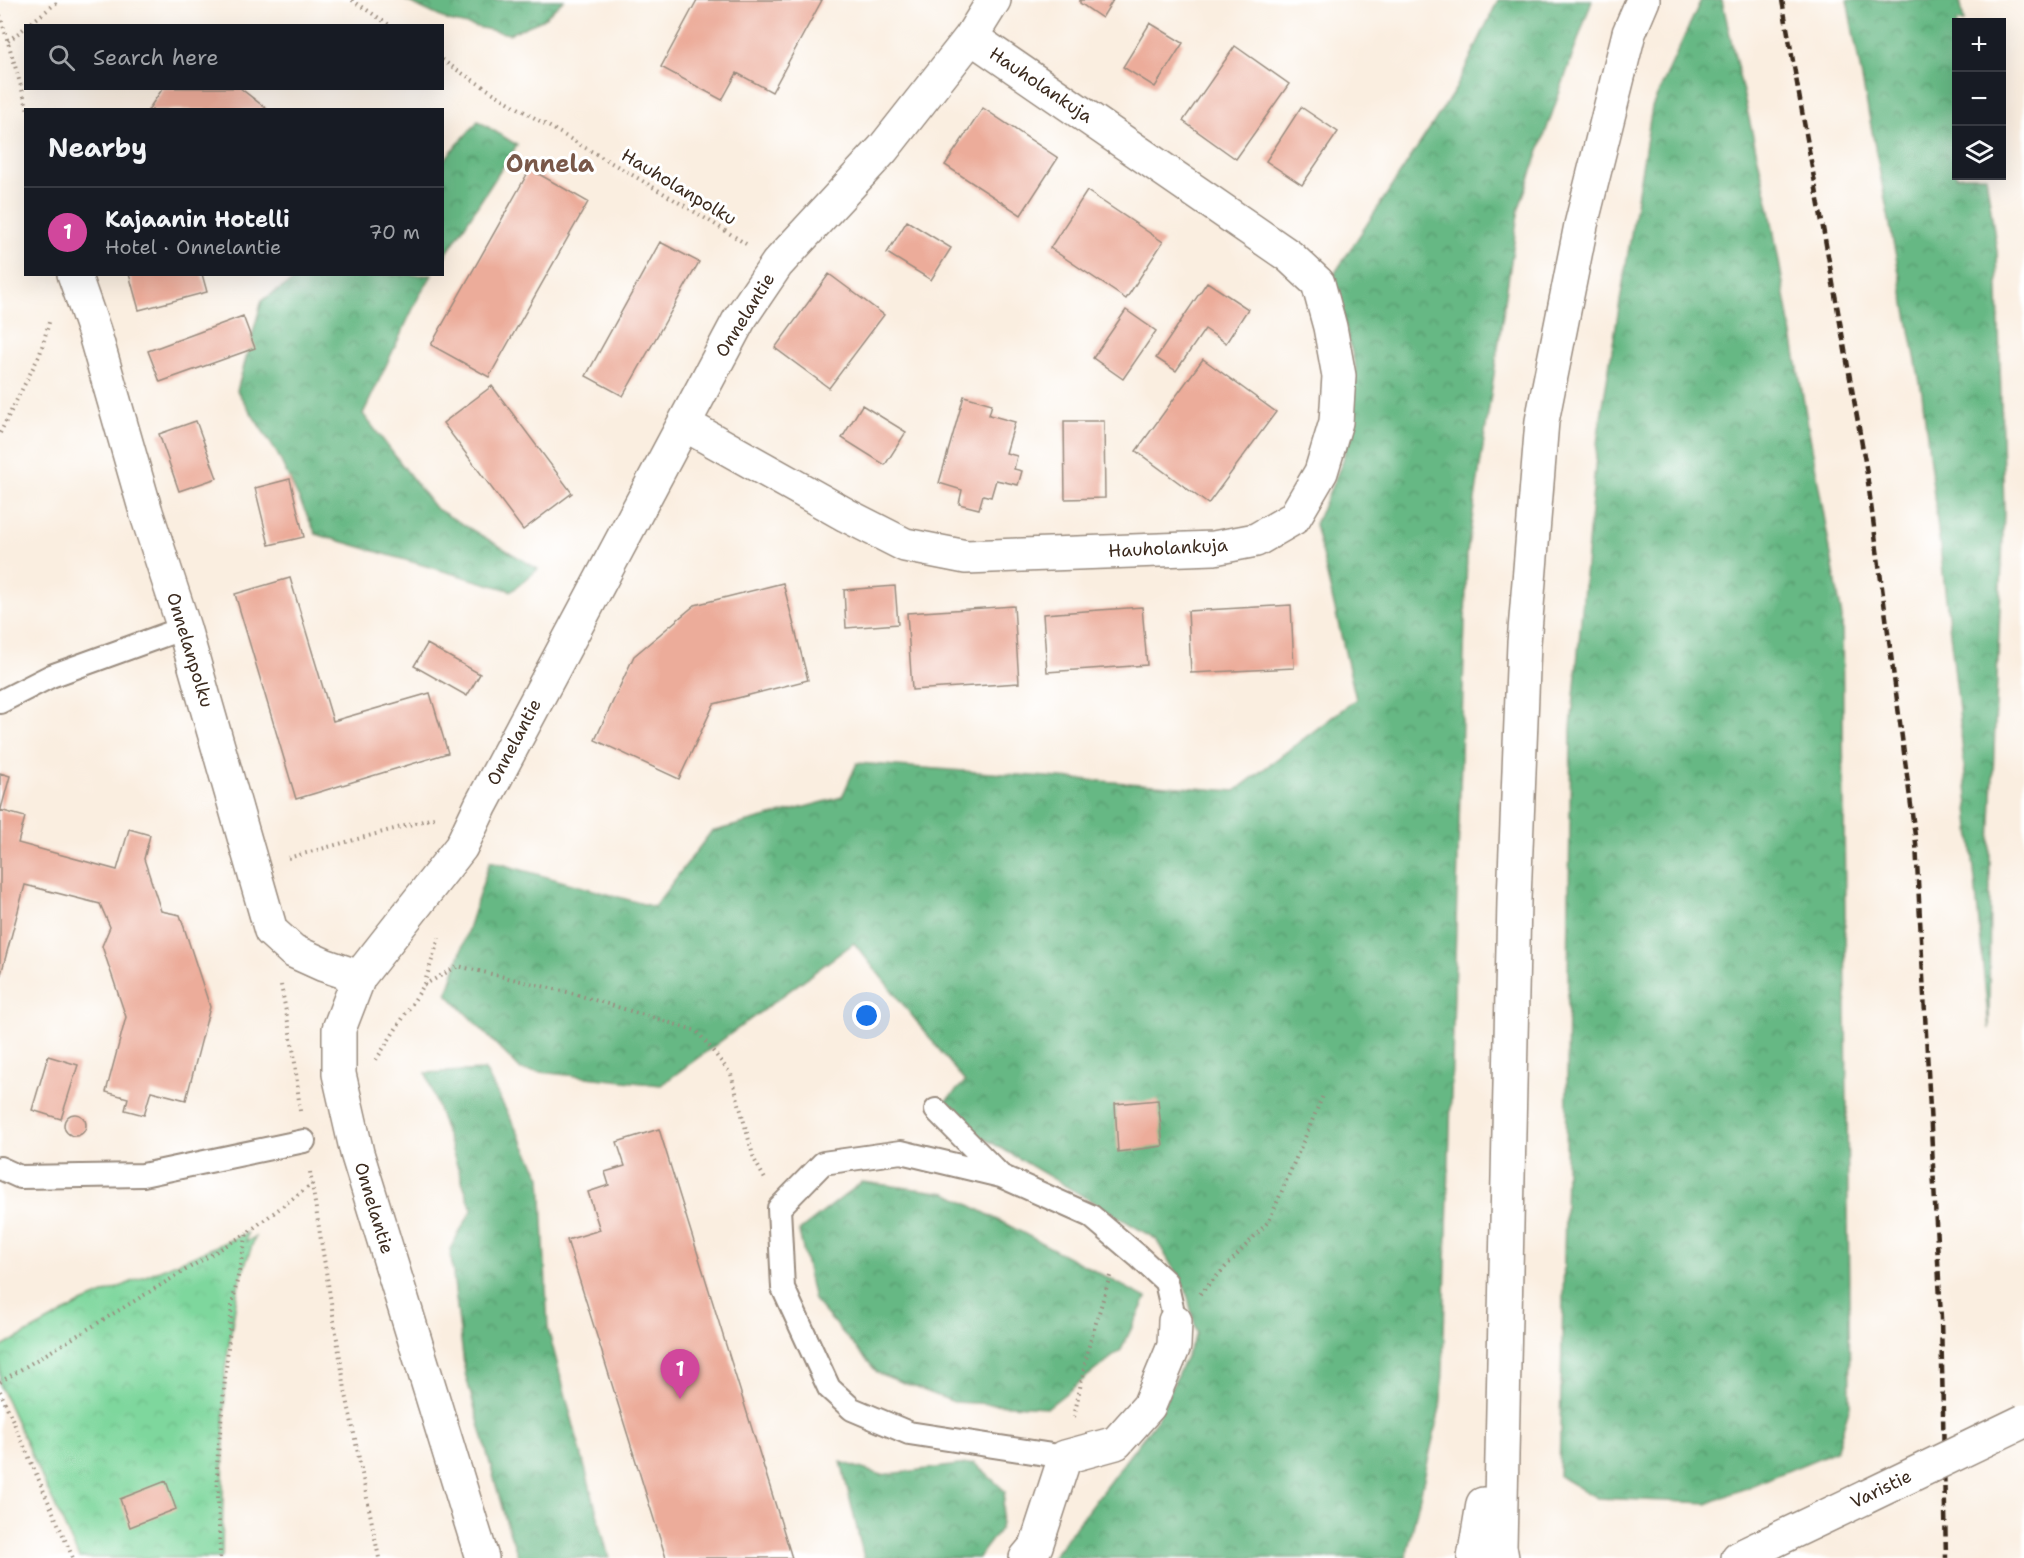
<!DOCTYPE html>
<meta charset="utf-8">
<style>
:root{--surface:#171b24;--page:#242831;--text:#f1f3f6;--muted:#9ea1a6;--line:#363941;--accent:#d690ce}
body{margin:0;font-family:"Shantell Sans",sans-serif;background:var(--page);color:var(--text)}
.controls{position:absolute;right:18px;top:18px;display:grid;overflow:hidden;border-radius:0px;box-shadow:0 6px 24px #0002}
.controls button{width:54px;height:54px;display:grid;place-items:center;padding:0;border:0;border-bottom:2px solid var(--line);background:var(--surface);color:var(--text);font:30px sans-serif}
.you{position:absolute;left:867px;top:1016px;width:21px;height:21px;margin:-15px;border:4px solid #fff;border-radius:50%;background:#1a73e8;box-shadow:0 0 0 9px #1a73e833}
.badge{display:grid;place-items:center;width:39px;height:39px;border-radius:50%;background:var(--accent);color:#fff;font-size:20px;font-weight:700}
.pin{position:absolute;translate:-50% -50px;filter:drop-shadow(0 2px 3px #0008)}
.pin::after{content:'';position:absolute;top:32px;width:21px;height:18px;background:inherit;clip-path:polygon(0 0,100% 0,50% 100%)}
.list{margin:0;padding:0;list-style:none}
h2{display:flex;justify-content:space-between;align-items:center;height:78px;margin:0;padding:0 24px;font-size:26px}
h2 small{font-size:20px;font-weight:400;color:var(--muted)}
.list li{display:grid;grid-template-columns:39px 1fr auto;gap:18px;align-items:center;box-sizing:border-box;height:90px;padding:0 24px;border-top:2px solid var(--line)}
.list b{display:block;font-size:22px;white-space:nowrap}
.list p{margin:0;font-size:20px;white-space:nowrap;color:var(--muted)}
.list em{font-size:20px;font-style:normal;color:var(--muted)}
.icon{flex:none;width:33px;height:33px;fill:none;stroke:currentColor;stroke-width:2;stroke-linecap:round;stroke-linejoin:round}
.map{position:relative;flex:none;width:2024px;height:1558px;overflow:hidden}
.search{position:absolute;background:var(--surface);box-shadow:0 6px 24px #0002;left:24px;top:24px;width:420px;height:66px;display:flex;align-items:center;gap:15px;box-sizing:border-box;padding:0 21px;border-radius:0px;color:var(--muted);font-size:22px}
.panel{position:absolute;background:var(--surface);box-shadow:0 6px 24px #0002;left:24px;top:108px;width:420px;height:168px;border-radius:0px}
.map>svg:first-child{display:block}
.forest{fill:url(#forest-crowns);stroke:#507151;stroke-width:1.5}
.park{fill:url(#park-crowns);stroke:#5c805e;stroke-width:1.5}
.building{fill:#ecac9a}
.lines{fill:none;stroke-linecap:round;stroke-linejoin:round}
.lane-casing{stroke:#9a8c7f;stroke-width:26}
.street-casing{stroke:#9a8c7f;stroke-width:36}
.secondary-casing{stroke:#9a8c7f;stroke-width:36}
.highway-casing{stroke:#9a8c7f;stroke-width:36}
.path{stroke:#9a8c7f;stroke-width:4;stroke-dasharray:1.5 4.5;stroke-linecap:butt}
.lane{stroke:#fff;stroke-width:22}
.street{stroke:#fff;stroke-width:33}
.secondary{stroke:#fff;stroke-width:33}
.highway{stroke:#fff;stroke-width:33}
.rail{stroke:#3b2a1e;stroke-width:4.5;stroke-dasharray:9 4.5;stroke-linecap:butt}
.secondary-bridge-casing{stroke:#9a8c7f;stroke-width:36;stroke-linecap:butt}
.secondary-bridge{stroke:#fff;stroke-width:33}
.labels{text-anchor:middle;dominant-baseline:central;stroke-width:6;stroke-linejoin:round;paint-order:stroke}
.street-label{font-size:18px;fill:#3b2a1e;stroke:#fff}
.district-label{font-size:24px;font-weight:bold;fill:#795849;stroke:#fff}
</style>
<div class="map">
<svg width="2024" height="1558" viewBox="0 0 2024 1558">
<defs>
<pattern id="forest-crowns" width="20" height="18" patternUnits="userSpaceOnUse" patternTransform="scale(1.5)"><rect width="20" height="18" fill="#66b884"/><path d="M2 6a3 3 0 1 1 6 0M12 15a3 3 0 1 1 6 0" fill="none" stroke="#55966b"/></pattern>
<pattern id="park-crowns" width="20" height="18" patternUnits="userSpaceOnUse" patternTransform="scale(1.5)"><rect width="20" height="18" fill="#7ed79d"/><path d="M2 6a3 3 0 1 1 6 0M12 15a3 3 0 1 1 6 0" fill="none" stroke="#6eb987"/></pattern>
</defs>
<rect width="100%" height="100%" fill="#fff"/>
<filter id="ink" filterUnits="userSpaceOnUse"><feTurbulence type="fractalNoise" baseFrequency=".0167" numOctaves="2"/><feDisplacementMap in="SourceGraphic" scale="12" xChannelSelector="R" yChannelSelector="G"/><feConvolveMatrix kernelMatrix="1 2 1 2 8 2 1 2 1" color-interpolation-filters="sRGB"/></filter>
<filter id="wash" filterUnits="userSpaceOnUse"><feTurbulence type="fractalNoise" baseFrequency=".008" numOctaves="4" result="noise"/><feDisplacementMap in="SourceGraphic" scale="24" xChannelSelector="R" yChannelSelector="G"/><feGaussianBlur stdDeviation="1.35" result="paint"/><feColorMatrix in="noise" values="0 0 0 0 0 0 0 0 0 0 0 0 0 0 0 0 0 1.4 0 .05"/><feComposite in="paint" operator="in"/></filter>
<g filter="url(#wash)">
<rect width="100%" height="100%" fill="#faeee0"/>
<path class="forest" d="M405,0H564L542,20L509,34L449,21Z
M1498,0H1592L1519,208L1467,553L1442,1399L1406,1558H1052L1157,1419L1197,1333L1186,1290L1156,1239L936,1110L965,1082L854,943L661,1085L521,1070L447,994L490,861L654,907L711,832L842,797L857,763L1235,791L1356,699L1315,524L1343,461L1356,369L1333,276L1455,90Z
M1701,0H1722L1770,211L1842,617L1850,1406L1836,1451L1709,1503L1597,1498L1559,1476L1566,1168L1571,729L1598,435L1652,107Z
M1847,0H1960L1964,22H1956V176H1986L1997,252L2004,512L1990,846L1989,1029L1958,701L1922,393Z
M478,121L517,145L443,259V161Z
M303,275H432L419,296L363,414L435,508L538,569L512,591L316,534L277,453L237,391L262,300Z
M485,1070L541,1177L548,1329L609,1558H519L507,1525L465,1373L450,1249L472,1210L426,1073Z
M862,1182L947,1193L1146,1298L1121,1350L1048,1407L954,1402L878,1373L814,1300L799,1231Z
M841,1462L881,1475L974,1463L1005,1491L1000,1529L978,1558H864Z"/>
<path class="park" d="M247,1233L246,1242L255,1237L239,1283L225,1370L222,1558H79L0,1386V1348L82,1303Z"/>
<g id="blocks">
<path class="building" d="M697,0H822L772,92L737,73L722,100L661,67Z
M1080,0H1113L1102,18L1080,3Z
M1150,23L1183,43L1155,87L1123,67Z
M1235,46L1289,84L1236,159L1183,121Z
M163,88H240L268,110H148Z
M1301,107L1338,132L1302,185L1266,161Z
M983,108L1058,158L1021,215L945,165Z
M530,169L588,202L489,377L431,345Z
M1087,191L1163,242L1126,299L1050,248Z
M907,221L951,248L931,280L887,253Z
M660,242L699,262L623,396L586,376Z
M129,274H202L207,292L139,310Z
M829,274L884,315L829,388L775,348Z
M1207,282L1248,309L1226,343L1205,329L1176,371L1156,358Z
M1126,310L1156,331L1123,379L1093,358Z
M243,316L255,348L160,382L148,351Z
M1203,359L1276,412L1208,504L1136,451Z
M492,386L572,493L523,530L443,423Z
M964,396L992,404L989,415L1015,422L1006,453L1017,456L1014,469L1022,471L1018,485L996,480L991,497L983,495L979,509L959,504L962,490L939,483Z
M862,405L906,432L885,465L842,438Z
M196,421L217,478L179,491L159,434Z
M1064,421H1104L1105,498L1065,499Z
M290,479L304,537L269,545L255,488Z
M290,578L333,721L430,693L448,753L296,799L235,594Z
M783,583L808,680L714,704L679,779L595,740L634,656L695,605Z
M895,586L898,624L846,628L844,590Z
M1291,605L1294,668L1191,673L1188,611Z
M1014,606L1019,683L912,690L907,613Z
M1142,607L1147,665L1047,672L1043,614Z
M427,644L480,674L467,696L414,666Z
M0,773L10,776L1,809H0Z
M0,810L25,817L18,843L117,870L129,829L150,835L144,859L161,911L180,915L210,1007L186,1100L151,1091L144,1115L125,1110L128,1098L106,1092L126,1017L102,946L110,927L100,904L25,885L0,978Z
M48,1056L78,1065L61,1119L32,1110Z
M1158,1100L1163,1146L1118,1152L1115,1104Z
M64 1125a11 11 0 1 1 22 0a11 11 0 1 1-22 0Z
M659,1129L792,1558H666L567,1240L600,1230L588,1192L609,1185L605,1172L625,1166L617,1142Z
M166,1481L176,1509L130,1527L120,1499Z"/>
</g>
</g>
<g filter="url(#ink)">
<use href="#blocks" fill-opacity="0" stroke="#9a8c7f" stroke-width="1.5"/>
<g class="lines">
<g class="lane-casing">
<path id="lane" d="M0,702L51,676L184,628
M936,1110L1001,1176L1091,1216L1138,1256L1166,1282L1175,1321
M0,1168L20,1177L143,1175L304,1141
M1001,1176L901,1152L823,1163L779,1208L783,1288L829,1388L852,1409L909,1433L1065,1457"/>
</g>
<g class="street-casing">
<path id="street" d="M74,274L94,331L146,512L184,628L271,931L293,951L324,965L359,977
M684,424L846,515L905,545L966,557L1214,548L1256,540L1294,518L1321,472L1336,422L1339,376L1330,327L1318,283L1289,256L971,37
M482,1558L357,1153L339,1074V1029L359,977L461,847L481,805L739,320L777,264L883,149L971,37L994,0
M1026,1558L1036,1546L1065,1457L1116,1443L1149,1406L1174,1346L1175,1321"/>
</g>
<g class="secondary-casing">
<path id="secondary" d="M1738,1558L1866,1497"/>
</g>
<g class="highway-casing">
<path id="highway" d="M1474,1558L1483,1504
M1502,1558L1500,1547L1514,900L1524,643L1542,421L1581,225L1629,33L1643,0"/>
</g>
<path class="path" d="M352,0L391,26
M0,15L28,110
M27,26L60,0
M8,41L26,27
M442,60C541,126 647,180 746,244
M0,433L40,354L50,319
M288,858L434,818
M281,985L294,1054L300,1111
M424,985L458,966L571,993L697,1031L731,1074L754,1159L765,1179
M376,1060L424,985L439,938
M310,1172L345,1389L379,1558
M1200,1294L1269,1221L1324,1093
M0,1382L247,1233
M0,1391L73,1558
M1074,1417L1088,1349L1111,1273
M220,1558L217,1464L232,1305L247,1233L312,1184"/>
<use href="#lane" class="lane"/>
<use href="#street" class="street"/>
<use href="#secondary" class="secondary"/>
<use href="#highway" class="highway"/>
<path class="rail" d="M1782,0L1866,467L1916,843L1941,1318L1946,1558"/>
<g class="secondary-bridge-casing">
<path id="secondary-bridge" d="M1866,1497L2024,1421"/>
</g>
<use href="#secondary-bridge" class="secondary-bridge"/>
</g>
</g>
<g class="labels">
<g class="street-label">
<text transform="translate(1041 85) rotate(34)">Hauholankuja</text>
<text transform="translate(679 187) rotate(31)">Hauholanpolku</text>
<text transform="translate(745 315) rotate(-58)">Onnelantie</text>
<text transform="translate(1168 548) rotate(-3)">Hauholankuja</text>
<text transform="translate(190 650) rotate(73)">Onnelanpolku</text>
<text transform="translate(514 742) rotate(-62)">Onnelantie</text>
<text transform="translate(374 1208) rotate(73)">Onnelantie</text>
<text transform="translate(1881 1489) rotate(-26)">Varistie</text>
</g>
<g class="district-label">
<text x="550" y="164">Onnela</text>
</g>
</g>
</svg>
<div class="controls">
<button>+</button>
<button>−</button>
<button><svg class="icon" aria-label="layers" viewBox="0 0 24 24"><path d="M12 4l9 5-9 5-9-5zM3 14l9 5 9-5"/></svg></button>
</div>
<div class="you"></div>
<div class="pin badge" style="left:680px;top:1399px;background:#d1479c">1</div>
<div class="search"><svg class="icon" aria-label="search" viewBox="0 0 24 24"><circle cx="10" cy="10" r="6"/><path d="M15 15l6 6"/></svg>Search here</div>
<section class="panel">
<h2>Nearby<small></small></h2>
<ul class="list">
<li><span class="badge" style="background:#d1479c">1</span><div><b>Kajaanin Hotelli</b><p>Hotel · Onnelantie</p></div><em>70 m</em></li>
</ul>
</section>
</div>
